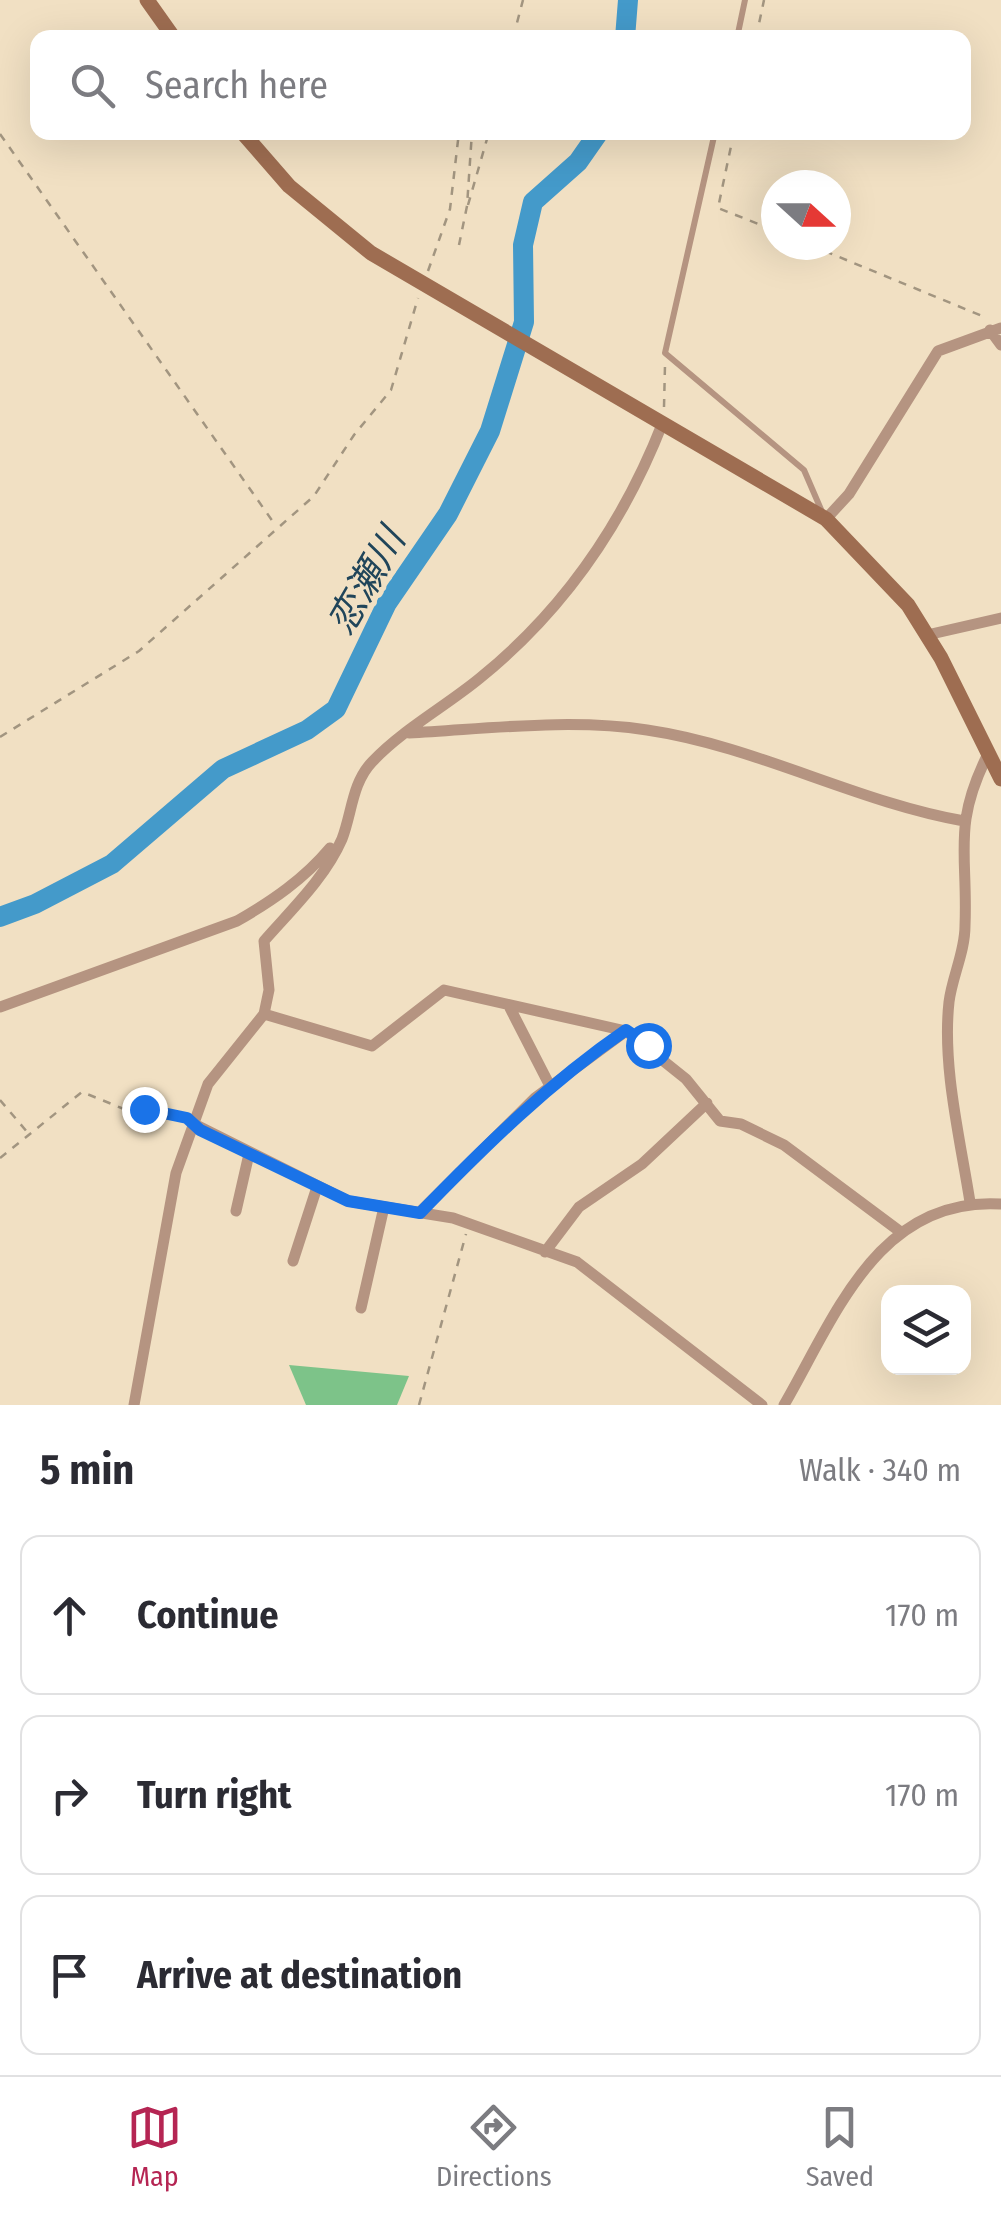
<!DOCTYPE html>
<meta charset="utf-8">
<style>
:root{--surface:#fff;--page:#f2f2f3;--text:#2b2b33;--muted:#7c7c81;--line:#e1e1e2;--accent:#b52553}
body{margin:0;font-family:"Fira Sans Condensed","Noto Sans JP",sans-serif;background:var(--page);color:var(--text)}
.controls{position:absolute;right:30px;bottom:30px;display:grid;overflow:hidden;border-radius:20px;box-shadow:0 10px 40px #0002}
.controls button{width:90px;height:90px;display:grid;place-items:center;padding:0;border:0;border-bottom:2px solid var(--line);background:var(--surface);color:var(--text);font:50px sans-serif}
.compass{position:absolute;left:761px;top:170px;width:90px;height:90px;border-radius:50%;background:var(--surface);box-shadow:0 10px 40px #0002;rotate:111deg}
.stop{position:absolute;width:30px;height:30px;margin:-22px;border:8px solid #1a73e8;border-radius:50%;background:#fff}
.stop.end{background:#1a73e8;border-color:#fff;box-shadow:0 2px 10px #0008}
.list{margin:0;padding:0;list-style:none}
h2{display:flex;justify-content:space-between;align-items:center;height:130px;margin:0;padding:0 40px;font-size:42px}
h2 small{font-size:32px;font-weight:400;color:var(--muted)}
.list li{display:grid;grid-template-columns:65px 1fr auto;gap:30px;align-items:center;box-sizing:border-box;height:160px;margin:0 20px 20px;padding:0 20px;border:2px solid var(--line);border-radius:20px}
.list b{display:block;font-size:38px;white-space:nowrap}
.list em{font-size:32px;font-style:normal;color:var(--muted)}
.icon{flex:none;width:55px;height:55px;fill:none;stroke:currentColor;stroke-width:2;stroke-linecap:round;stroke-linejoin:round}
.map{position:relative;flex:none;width:1001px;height:1405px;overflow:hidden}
.search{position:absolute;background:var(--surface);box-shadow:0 10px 40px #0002;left:30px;right:30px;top:30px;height:110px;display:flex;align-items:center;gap:25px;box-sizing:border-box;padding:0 35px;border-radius:20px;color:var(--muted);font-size:38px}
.sheet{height:670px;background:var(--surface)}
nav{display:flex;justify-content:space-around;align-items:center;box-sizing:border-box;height:140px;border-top:2px solid var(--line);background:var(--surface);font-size:28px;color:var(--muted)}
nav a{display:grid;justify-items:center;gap:5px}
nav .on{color:var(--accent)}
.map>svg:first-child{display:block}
.forest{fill:#7dc389}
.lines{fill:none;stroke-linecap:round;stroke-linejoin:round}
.river{stroke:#449aca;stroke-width:20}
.path{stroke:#a29580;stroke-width:2.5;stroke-dasharray:8 8;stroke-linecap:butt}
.lane{stroke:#b59481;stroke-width:6}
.street{stroke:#b59481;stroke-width:11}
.secondary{stroke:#9e6d51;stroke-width:15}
.route{stroke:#1a73e8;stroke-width:12}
.labels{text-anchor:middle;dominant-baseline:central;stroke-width:10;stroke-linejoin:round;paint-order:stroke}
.water-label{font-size:38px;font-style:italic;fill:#20455a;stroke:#f1e0c3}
</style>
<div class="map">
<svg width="1001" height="1405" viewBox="0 0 1001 1405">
<rect width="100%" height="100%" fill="#f1e0c3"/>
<path class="forest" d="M289,1365L409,1376L397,1405H306Z"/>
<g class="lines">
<path class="river" d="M625,38L628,0
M0,917L35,904L112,864L223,769L307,730L336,709L387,603L448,514L490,431L524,322L523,245L533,202L578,162L599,132"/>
<path class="path" d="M513,38L523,0
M756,38L764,0
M734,132L718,208L776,231
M0,134L276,526
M468,205L489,132
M459,245L467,206L472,132
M810,245L987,318
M428,271L450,209L459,132
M664,407L665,365
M0,737L139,651L314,496L354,435L391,390L418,298
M0,1100L28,1133
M0,1158L82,1092L124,1109L165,1110L185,1117
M419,1405L466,1234"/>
<path class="lane" d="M737,38L745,0
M715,132L665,353L804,470L823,514"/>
<path class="street" d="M990,330L1001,345
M826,519L849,494L938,351L1001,328
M927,635L1001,618
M409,733C487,729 570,718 647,730C756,746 856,802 964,821
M0,1007L237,921C272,901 304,879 330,848
M510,1008L550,1086
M264,1014L372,1046L444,990L626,1031L686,1079L720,1121L741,1124L784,1145L902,1233
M194,1124L348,1201L453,1218L577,1262L762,1405
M970,1202C960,1138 942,1066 949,1002C952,977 965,952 965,926C968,852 952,826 988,754
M236,1211L249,1154
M419,1213L535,1098L626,1031
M545,1252L579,1207L642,1164L707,1103
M293,1261L317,1187
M361,1308L384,1207
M134,1405L176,1173L208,1084L264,1014L269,990L264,941C292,909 325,878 342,839C352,813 352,783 372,762C402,730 446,706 480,678C564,610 624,522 663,422
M784,1405C835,1317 878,1196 1001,1204"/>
<path class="secondary" d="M147,0L174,38
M242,132L289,186L371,253L826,519L908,605L941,658L1001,779"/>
</g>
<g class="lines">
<path class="route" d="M144,1109L187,1118L200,1130L348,1201L420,1213C485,1146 549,1083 626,1030L648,1045"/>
</g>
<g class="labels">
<g class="water-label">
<text transform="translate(366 581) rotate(-60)">恋瀬川</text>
</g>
</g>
</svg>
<div class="controls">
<button><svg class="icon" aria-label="layers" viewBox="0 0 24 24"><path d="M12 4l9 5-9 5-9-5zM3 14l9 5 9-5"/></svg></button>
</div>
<svg class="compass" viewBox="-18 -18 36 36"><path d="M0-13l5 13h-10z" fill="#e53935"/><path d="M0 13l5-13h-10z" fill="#7c7c81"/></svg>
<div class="stop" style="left:648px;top:1045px"></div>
<div class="stop end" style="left:144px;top:1109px"></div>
<div class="search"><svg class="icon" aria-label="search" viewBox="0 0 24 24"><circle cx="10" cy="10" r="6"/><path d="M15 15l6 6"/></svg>Search here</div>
</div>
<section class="sheet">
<h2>5 min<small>Walk · 340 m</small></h2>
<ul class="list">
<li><svg class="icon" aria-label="ahead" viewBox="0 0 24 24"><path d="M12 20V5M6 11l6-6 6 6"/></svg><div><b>Continue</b></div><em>170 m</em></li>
<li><svg class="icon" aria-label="right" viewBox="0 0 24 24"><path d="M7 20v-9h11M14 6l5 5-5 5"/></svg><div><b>Turn right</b></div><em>170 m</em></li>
<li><svg class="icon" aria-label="arrive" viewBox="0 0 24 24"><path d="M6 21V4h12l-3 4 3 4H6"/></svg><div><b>Arrive at destination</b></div></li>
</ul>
</section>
<nav>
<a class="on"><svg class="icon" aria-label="map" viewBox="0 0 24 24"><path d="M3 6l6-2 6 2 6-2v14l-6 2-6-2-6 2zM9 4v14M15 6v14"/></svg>Map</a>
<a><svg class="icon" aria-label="directions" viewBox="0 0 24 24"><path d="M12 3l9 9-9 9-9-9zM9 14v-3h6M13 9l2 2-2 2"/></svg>Directions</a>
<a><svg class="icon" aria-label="saved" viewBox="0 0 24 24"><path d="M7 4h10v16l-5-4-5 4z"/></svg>Saved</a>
</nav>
